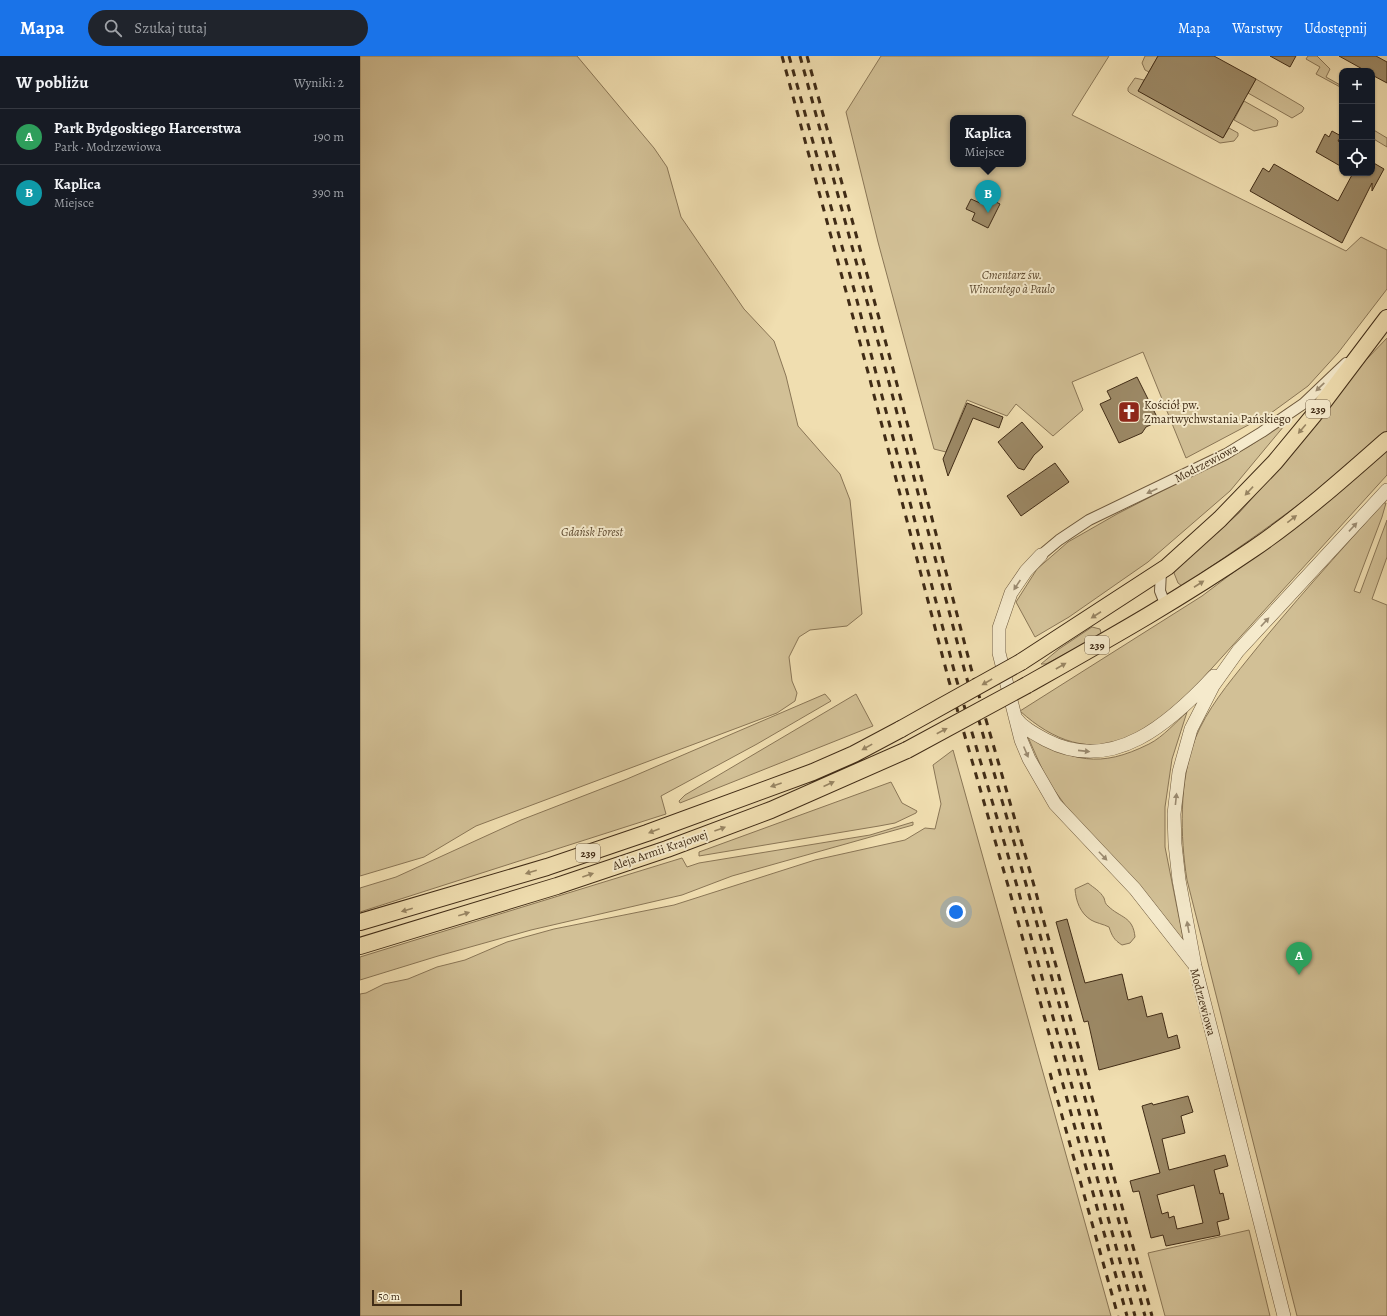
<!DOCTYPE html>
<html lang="pl">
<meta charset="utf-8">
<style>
:root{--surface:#171b24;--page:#20242c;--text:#f1f3f6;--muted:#9ea1a6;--line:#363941;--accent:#1a73e8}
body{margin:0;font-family:Alegreya,serif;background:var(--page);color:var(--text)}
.controls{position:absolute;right:12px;top:12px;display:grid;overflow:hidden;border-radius:8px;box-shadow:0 1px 3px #0004}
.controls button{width:36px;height:36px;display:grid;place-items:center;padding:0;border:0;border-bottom:1px solid var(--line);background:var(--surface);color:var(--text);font:20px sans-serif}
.scale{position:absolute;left:12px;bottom:10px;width:90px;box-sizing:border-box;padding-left:4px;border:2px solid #412c16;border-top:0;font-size:11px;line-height:14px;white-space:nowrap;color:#412c16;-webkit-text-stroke:3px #f5eacc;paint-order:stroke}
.you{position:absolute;left:596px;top:856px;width:14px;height:14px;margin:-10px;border:3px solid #fff;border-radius:50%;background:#1a73e8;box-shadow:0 0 0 6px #1a73e833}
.badge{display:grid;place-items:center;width:26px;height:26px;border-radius:50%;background:var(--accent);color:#fff;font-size:13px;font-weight:700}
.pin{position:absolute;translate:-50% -33px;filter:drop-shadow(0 1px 2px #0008)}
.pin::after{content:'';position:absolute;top:21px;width:14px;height:12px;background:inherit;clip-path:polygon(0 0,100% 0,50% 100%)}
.popup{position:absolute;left:590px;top:59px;width:76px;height:52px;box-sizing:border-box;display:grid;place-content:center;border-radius:8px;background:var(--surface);filter:drop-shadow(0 1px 3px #0005);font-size:13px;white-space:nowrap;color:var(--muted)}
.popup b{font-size:15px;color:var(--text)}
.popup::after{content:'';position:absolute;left:50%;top:100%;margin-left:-8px;border:8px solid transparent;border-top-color:var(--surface)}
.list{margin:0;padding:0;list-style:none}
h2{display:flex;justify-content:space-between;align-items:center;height:52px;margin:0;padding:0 16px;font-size:17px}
h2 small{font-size:13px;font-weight:400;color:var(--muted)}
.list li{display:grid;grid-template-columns:26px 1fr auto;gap:12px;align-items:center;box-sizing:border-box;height:56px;padding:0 16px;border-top:1px solid var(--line)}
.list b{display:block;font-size:15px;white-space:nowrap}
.list p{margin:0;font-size:13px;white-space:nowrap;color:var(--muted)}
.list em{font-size:13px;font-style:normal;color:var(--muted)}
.icon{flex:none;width:22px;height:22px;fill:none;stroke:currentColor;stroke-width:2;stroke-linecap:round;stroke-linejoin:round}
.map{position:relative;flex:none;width:1027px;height:1260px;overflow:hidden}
header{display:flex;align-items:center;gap:24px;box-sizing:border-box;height:56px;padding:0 20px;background:var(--accent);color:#fff}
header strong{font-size:19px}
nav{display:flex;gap:22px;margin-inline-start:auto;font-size:14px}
.search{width:280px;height:36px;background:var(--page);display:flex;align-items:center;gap:10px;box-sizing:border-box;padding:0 14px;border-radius:22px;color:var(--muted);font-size:15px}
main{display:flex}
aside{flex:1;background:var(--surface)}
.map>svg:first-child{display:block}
.green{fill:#d2c096;stroke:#8a7656;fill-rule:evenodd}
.building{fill:#9c8966;stroke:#412c16;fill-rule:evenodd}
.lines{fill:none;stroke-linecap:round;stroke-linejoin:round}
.minor-casing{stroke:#6d583c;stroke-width:12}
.tertiary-casing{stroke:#6d583c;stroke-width:14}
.primary-casing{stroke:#412c16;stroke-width:18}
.minor{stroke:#f5eacc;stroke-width:10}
.tertiary{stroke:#f5eacc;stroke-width:13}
.primary{stroke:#f0deb0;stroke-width:16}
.rail{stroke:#412c16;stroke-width:3;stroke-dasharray:7 7;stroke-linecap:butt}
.primary-bridge-casing{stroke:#412c16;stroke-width:18;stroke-linecap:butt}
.primary-bridge{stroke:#f0deb0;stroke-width:16}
.oneway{fill:#9b8b71}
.oneway2{fill:#988563}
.labels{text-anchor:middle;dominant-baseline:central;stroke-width:4;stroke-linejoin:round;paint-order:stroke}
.shield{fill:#f5eacc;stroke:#77654d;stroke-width:1}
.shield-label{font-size:11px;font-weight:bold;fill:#412c16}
.park-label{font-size:12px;font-style:italic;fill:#5e4a30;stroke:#f5eacc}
.poi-label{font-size:12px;fill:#412c16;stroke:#f5eacc;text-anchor:start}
.street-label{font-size:12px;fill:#412c16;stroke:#f5eacc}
</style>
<header>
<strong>Mapa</strong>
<div class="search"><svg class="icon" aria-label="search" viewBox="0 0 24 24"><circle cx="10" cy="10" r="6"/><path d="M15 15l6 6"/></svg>Szukaj tutaj</div>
<nav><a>Mapa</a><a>Warstwy</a><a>Udostępnij</a></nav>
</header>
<main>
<aside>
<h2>W pobliżu<small>Wyniki: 2</small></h2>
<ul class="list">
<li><span class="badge" style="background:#2e9e5b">A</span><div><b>Park Bydgoskiego Harcerstwa</b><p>Park · Modrzewiowa</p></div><em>190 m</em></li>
<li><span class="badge" style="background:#0f9aa8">B</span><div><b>Kaplica</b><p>Miejsce</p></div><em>390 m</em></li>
</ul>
</aside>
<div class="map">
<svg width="1027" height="1260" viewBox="0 0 1027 1260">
<rect width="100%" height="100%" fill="#f0deb0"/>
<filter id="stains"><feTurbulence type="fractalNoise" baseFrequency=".005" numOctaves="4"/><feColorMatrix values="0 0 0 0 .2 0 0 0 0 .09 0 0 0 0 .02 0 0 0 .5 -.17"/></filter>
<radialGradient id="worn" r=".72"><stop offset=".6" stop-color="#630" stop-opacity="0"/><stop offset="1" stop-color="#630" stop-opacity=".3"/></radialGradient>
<path class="green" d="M0,0H217L294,92L307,111L321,161L384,253L414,285L426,320L438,370L480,418L490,444L502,558L487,570L450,574L439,581L429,601L432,625L437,637L435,645L417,657L116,770L64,801L0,820Z
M521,0H749L712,59L986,195L1001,181L1027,194V233L978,297L948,330L911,357L826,402L783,296L712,326L723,354L693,380L656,348L647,360L607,344L586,396L574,393L518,186L486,56ZM593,62H663V108H593Z
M785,0H798L789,16L785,14L782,7Z
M948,0H957L970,13L966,21L982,30V32L956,18L960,11L946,3Z
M775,22L784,24L779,35L863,82L869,72L878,77V80L874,85L860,87L770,37L768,35V32Z
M896,23L942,50L944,52L942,56L932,62L888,37Z
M884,45L916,63L918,65L917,70L894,75L874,64Z
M1012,73L1027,82V91L1012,82Z
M1027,282V376C964,433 893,483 822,530L818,527L814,517L817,512L879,457L919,412L1005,305Z
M929,364L870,435L811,486L788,506L709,561L675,581L656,546L677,513L708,486L757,458L888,391Z
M1027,394V419L814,654C801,663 787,675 773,681C730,699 693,685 660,655L842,540L956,454Z
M1023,447H1026L1022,461L994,535L1000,537L1027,464V501L1012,543L1027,549V1260H937L827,824C820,780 819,726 835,683C847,653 868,628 888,603C931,549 978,498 1023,447Z
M732,571L740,573L741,577L739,580L686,608H681L699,593Z
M465,638L471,645L397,688L301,740L306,758L0,856V832L36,821L161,764L267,723Z
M496,638L513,670L320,747L319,745L325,739Z
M827,656L812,703L805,751V791L824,887L705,749L687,724L667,679C713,705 739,713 789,688C803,681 816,666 827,656Z
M593,694L751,1260H0V938L6,937L24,928L48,923L77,911L105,904L147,886L194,873L314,849L455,804L545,784L565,772L575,773L581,748L573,709Z
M531,726L542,747L557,755L556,757L535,767L519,770L339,800V796Z
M553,766V769L372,820L322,839L171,874L78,900L0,924V901L322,802L327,811L339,807L510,779Z
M728,827C734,832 740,835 744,842C745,845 745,848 748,850C760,862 773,860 775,881L770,887L762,889C754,884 752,880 749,871C743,868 736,867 731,864C720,857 716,845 715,833Z
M889,1174L910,1260H805L788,1197Z"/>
<path class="building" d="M798,0H854L896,23L863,82L778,35Z
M910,0H936L930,11Z
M979,0H1016L1027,6V27L1012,19V15H1006Z
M972,75L981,80L978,85L982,87V111L956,96L965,78L969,81Z
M1012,106L1024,113L1012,135V127L982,187L890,135L903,112L909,116L914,108L978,145L993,117H1012Z
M624,140L640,148L628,172L612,164L615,157L606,153L611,143L620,147Z
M777,321L799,365L786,371L782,377L759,387L740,348L751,343L747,335Z
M607,347L643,361L639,372L613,362L588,420L583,403Z
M662,366L683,391L674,399L664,414L658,412L638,386Z
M695,407L709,426L661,460L647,440Z
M707,863L725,927L762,918L768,944L782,940L787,961L802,957L808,982L817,979L820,992L739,1014L728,965L724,966L696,866Z
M828,1040L833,1056L821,1060L825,1077L802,1083L809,1114L865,1099L868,1110L854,1114L860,1138L863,1137L869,1163L857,1166L860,1179L806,1190L803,1179L791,1182L779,1135L773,1136L770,1125L800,1117L782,1050L792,1047L793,1049ZM834,1129L843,1167L817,1173L814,1160L809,1162L808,1156L802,1158L797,1139Z"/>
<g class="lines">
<g class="minor-casing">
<path id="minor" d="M681,499L699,484L729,464L866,398L902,376L943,348L986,307
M801,515L800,535L806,550"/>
</g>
<g class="tertiary-casing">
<path id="tertiary" d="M681,499L666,515L651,537L639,572V597L661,684L669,703L695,748L775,833L833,907
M655,661C663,672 675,678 686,684C753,719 811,666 854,620
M924,1260L835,910L819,824L815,788L814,758L819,716L831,673L853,630L878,595L1027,434"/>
</g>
<g class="primary-casing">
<path id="primary" d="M661,606L807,511L860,463L915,406L953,360L1027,262
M667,629C743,586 820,543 893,493C940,461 984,422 1027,384
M0,866L187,811L287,777L453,716L494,698L541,673
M0,890L197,830L307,793L411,754L547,694"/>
</g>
<use href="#minor" class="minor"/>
<use href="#tertiary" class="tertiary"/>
<use href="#primary" class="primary"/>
<path class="rail" d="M422,0L509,320L589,625L649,833L767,1260
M429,0L495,237L596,622L657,830L775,1260
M440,0L526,315L605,616L666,828L785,1260
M447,0L533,313L611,612L673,826L792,1260
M690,1017L758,1260"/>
<g class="primary-bridge-casing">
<path id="primary-bridge" d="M541,673L661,606
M547,694L667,629"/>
</g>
<use href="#primary-bridge" class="primary-bridge"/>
</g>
<defs><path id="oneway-solid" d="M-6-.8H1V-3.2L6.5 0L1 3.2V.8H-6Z"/></defs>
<g class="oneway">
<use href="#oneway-solid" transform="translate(960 331) rotate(136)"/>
<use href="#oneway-solid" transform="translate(792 435) rotate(155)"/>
<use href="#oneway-solid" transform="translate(993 471) rotate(-47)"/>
<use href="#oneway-solid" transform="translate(657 529) rotate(124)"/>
<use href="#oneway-solid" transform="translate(905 566) rotate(-47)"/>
<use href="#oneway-solid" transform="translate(724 695) rotate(6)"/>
<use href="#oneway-solid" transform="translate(666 696) rotate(67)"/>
<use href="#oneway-solid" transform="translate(816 743) rotate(-84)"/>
<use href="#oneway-solid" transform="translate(743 800) rotate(46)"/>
<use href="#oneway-solid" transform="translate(828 871) rotate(-100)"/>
</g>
<g class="oneway2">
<use href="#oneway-solid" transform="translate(942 373) rotate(130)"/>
<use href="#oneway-solid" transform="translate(889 435) rotate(133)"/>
<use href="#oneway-solid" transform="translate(932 463) rotate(-38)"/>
<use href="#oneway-solid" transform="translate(839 528) rotate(-33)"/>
<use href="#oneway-solid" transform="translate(736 559) rotate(147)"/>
<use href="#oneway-solid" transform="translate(701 610) rotate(-30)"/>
<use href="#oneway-solid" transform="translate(627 626) rotate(150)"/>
<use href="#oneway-solid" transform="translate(582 675) rotate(-28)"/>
<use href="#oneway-solid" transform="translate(507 691) rotate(151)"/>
<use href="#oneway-solid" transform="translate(469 728) rotate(-24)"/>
<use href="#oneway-solid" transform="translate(416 729) rotate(161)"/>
<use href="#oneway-solid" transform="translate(360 773) rotate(-20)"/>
<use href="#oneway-solid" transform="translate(294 775) rotate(159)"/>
<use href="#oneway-solid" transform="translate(171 816) rotate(163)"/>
<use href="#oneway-solid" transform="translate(228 819) rotate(-19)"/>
<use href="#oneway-solid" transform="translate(47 854) rotate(164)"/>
<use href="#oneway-solid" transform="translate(104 858) rotate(-17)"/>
</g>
<defs>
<g id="church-square" transform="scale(1.15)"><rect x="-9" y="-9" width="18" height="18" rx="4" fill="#8f2418" stroke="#f5eacc"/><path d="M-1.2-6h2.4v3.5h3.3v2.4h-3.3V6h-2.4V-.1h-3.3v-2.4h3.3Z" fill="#fff"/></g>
</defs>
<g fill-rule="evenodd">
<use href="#church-square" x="769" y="356"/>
</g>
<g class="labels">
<g class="shield">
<rect x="946" y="344" width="24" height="18" rx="3"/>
<rect x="725" y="580" width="24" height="18" rx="3"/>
<rect x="216" y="788" width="24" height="18" rx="3"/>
</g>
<g class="shield-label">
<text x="958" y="353">239</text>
<text x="737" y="589">239</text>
<text x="228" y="797">239</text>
</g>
<g class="park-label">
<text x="652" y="219">Cmentarz św.<tspan x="652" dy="14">Wincentego à Paulo</tspan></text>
<text x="232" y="476">Gdańsk Forest</text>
</g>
<g class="poi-label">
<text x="784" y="349">Kościół pw.<tspan x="784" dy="14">Zmartwychwstania Pańskiego</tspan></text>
</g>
<g class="street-label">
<text transform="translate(846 407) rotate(-28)">Modrzewiowa</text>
<text transform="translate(300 794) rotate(-19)">Aleja Armii Krajowej</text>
<text transform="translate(843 946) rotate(75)">Modrzewiowa</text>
</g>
</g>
<rect width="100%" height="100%" filter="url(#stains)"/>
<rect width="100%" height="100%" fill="url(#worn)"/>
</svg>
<div class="controls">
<button>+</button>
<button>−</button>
<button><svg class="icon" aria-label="locate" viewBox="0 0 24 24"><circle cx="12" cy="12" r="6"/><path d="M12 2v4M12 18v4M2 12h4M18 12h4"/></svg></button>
</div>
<div class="scale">50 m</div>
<div class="you"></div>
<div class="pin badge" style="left:939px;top:919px;background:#2e9e5b">A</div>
<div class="pin badge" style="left:628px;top:157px;background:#0f9aa8">B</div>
<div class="popup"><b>Kaplica</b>Miejsce</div>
</div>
</main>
